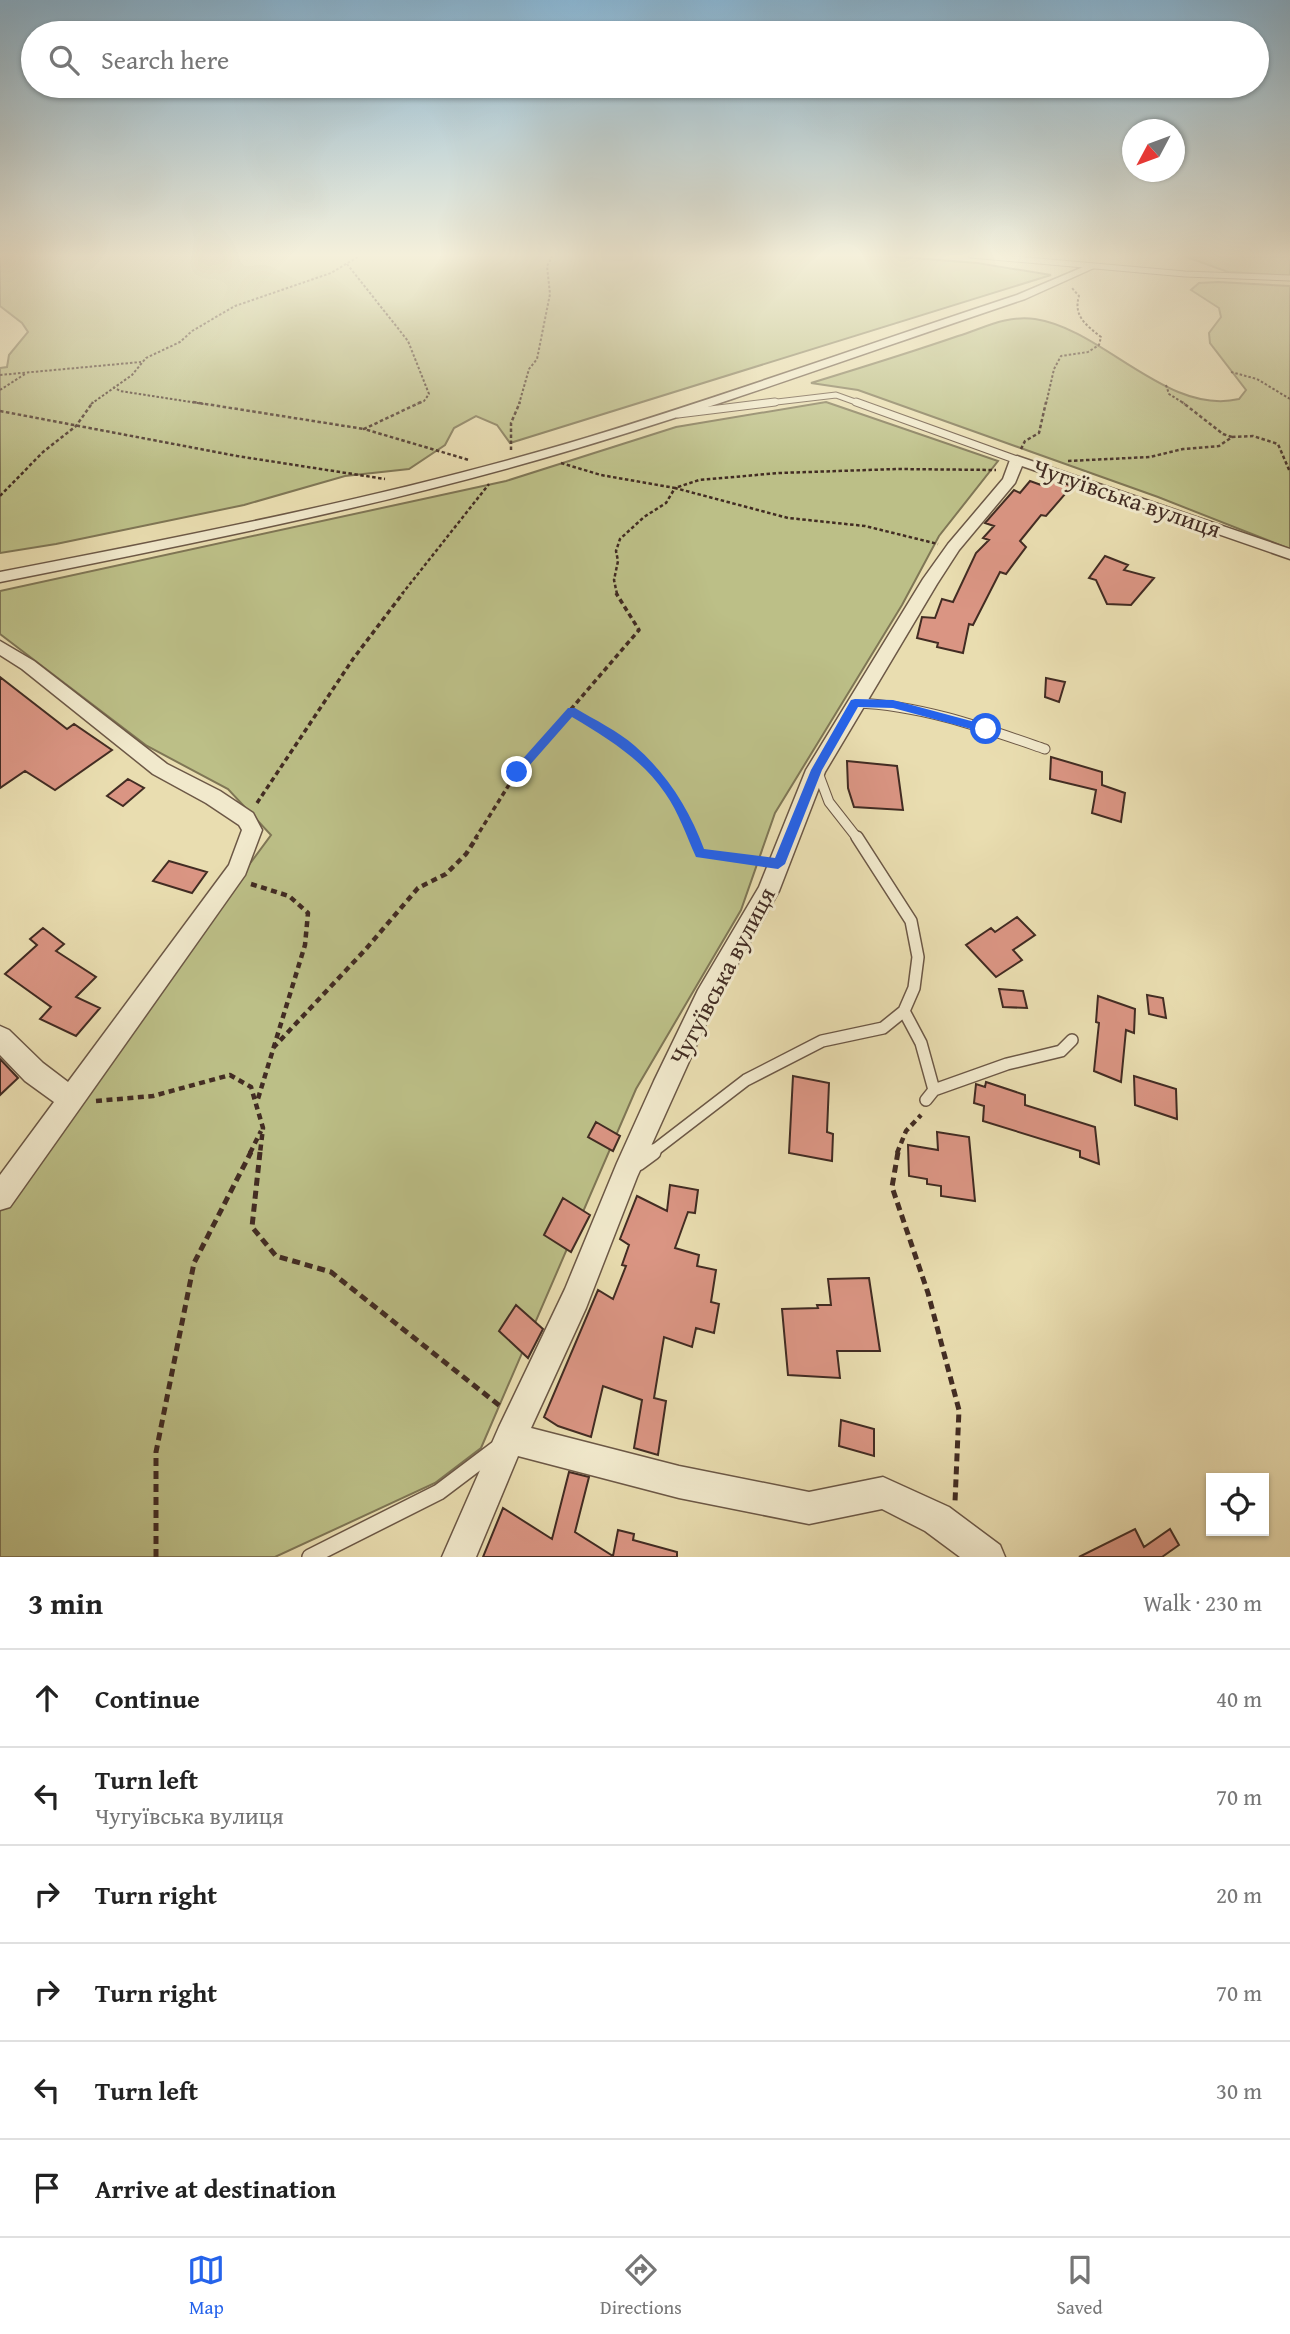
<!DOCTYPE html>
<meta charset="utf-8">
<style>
:root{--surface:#fff;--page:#f6f6f6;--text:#222;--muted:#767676;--line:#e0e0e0;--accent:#2563eb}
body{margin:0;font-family:"Gentium Book Plus",serif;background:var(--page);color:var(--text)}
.controls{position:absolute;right:21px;bottom:21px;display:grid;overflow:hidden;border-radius:0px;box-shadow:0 2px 5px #0004}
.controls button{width:63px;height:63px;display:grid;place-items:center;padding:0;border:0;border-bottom:2px solid var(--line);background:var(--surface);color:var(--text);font:35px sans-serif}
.compass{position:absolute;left:1122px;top:119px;width:63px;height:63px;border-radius:50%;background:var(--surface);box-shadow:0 2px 5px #0004;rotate:229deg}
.stop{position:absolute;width:21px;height:21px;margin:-16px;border:5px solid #2563eb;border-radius:50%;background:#fff}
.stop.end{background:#2563eb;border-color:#fff;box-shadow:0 2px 7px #0008}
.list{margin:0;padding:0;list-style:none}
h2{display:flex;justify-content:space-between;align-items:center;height:91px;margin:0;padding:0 28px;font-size:30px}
h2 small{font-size:23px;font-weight:400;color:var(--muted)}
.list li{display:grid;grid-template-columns:46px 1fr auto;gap:21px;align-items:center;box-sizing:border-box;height:98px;padding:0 28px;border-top:2px solid var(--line)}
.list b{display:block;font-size:26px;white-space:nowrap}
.list p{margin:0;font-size:23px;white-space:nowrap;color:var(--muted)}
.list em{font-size:23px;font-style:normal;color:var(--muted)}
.icon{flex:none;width:38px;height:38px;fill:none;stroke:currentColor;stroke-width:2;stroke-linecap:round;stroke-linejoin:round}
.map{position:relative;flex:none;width:1290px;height:1557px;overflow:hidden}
.search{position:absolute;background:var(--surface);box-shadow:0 2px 5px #0004;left:21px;right:21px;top:21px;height:77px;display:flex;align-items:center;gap:18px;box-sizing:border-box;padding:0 24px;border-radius:38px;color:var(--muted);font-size:26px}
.sheet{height:679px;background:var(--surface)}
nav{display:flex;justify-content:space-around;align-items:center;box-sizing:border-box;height:98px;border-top:2px solid var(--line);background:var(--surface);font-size:19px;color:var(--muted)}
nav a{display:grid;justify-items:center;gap:4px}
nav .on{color:var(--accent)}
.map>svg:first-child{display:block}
.green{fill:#bcbf87;stroke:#7f7655;stroke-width:2}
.building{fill:#da9583;stroke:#422c23;stroke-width:2}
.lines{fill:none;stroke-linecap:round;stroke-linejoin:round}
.lane-far4-casing{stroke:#6c5846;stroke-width:7}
.lane-far3-casing{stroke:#6c5846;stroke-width:9}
.lane-far2-casing{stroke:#6c5846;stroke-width:11}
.lane-far1-casing{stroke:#6c5846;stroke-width:14}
.lane-casing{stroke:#6c5846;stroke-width:18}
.street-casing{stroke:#6c5846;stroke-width:3}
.path-far4{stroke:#422c23;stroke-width:2;stroke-dasharray:2.5 2;stroke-linecap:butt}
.path-far3{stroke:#422c23;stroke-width:2.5;stroke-dasharray:3.5 2.5;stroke-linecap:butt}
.path-far2{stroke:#422c23;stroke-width:3.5;stroke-dasharray:5 3.5;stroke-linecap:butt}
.path-far1{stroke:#422c23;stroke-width:4.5;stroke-dasharray:6 4.5;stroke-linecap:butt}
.path{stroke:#422c23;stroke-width:5;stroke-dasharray:8 5;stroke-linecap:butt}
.lane-far4{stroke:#f1e9cc;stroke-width:5}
.lane-far3{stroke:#f1e9cc;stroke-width:7}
.lane-far2{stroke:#f1e9cc;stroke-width:9}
.lane-far1{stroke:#f1e9cc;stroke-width:11}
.lane{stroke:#f1e9cc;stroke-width:15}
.street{fill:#f1e9cc;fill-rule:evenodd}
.route{fill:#2563eb}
.labels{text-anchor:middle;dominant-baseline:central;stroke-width:6;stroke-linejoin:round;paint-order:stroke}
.street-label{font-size:24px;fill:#422c23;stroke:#f1e9cc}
</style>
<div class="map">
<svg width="1290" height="1557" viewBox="0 0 1290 1557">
<rect width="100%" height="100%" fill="#e9ddb0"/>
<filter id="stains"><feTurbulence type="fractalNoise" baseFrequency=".00286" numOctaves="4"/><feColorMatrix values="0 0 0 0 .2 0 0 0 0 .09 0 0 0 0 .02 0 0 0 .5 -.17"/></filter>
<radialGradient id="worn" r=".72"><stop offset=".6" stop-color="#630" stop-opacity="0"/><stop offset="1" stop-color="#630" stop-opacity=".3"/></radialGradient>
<path class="green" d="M0,255H876L977,263L1051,275L510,443L497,425L476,416L454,428L445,445L409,469L345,476L244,505L56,544L0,553V368L7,367L9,355L28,332L22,323L0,306Z
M1181,255L1290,257V276L1228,272Z
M1218,282L1290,286V549L1158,497L858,390L811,383C860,368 909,353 958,336C984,328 1006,315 1035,319C1103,329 1167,416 1239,399L1246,390L1210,343L1209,333L1221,317L1219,308L1191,290L1199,283Z
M826,402L998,461L939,536L902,605L775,813L741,910L636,1089L481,1448L435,1483L275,1557H0V1204L271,835L228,789L147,746L0,634V591L506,481L676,427Z"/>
<path class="building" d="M1047,477L1072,486L1046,516L1041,515L1020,541L1026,547L1006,574L1000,572L973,625L969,624L963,653L937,647L938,643L917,638L922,617L935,618L942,599L953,602L976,553L989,540L983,538L994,526L985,523L1014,490L1020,493L1030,481L1041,485Z
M1105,556L1128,565L1124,570L1154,578L1131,605L1107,604L1096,580L1089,578Z
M0,677L67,729L74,724L112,750L55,790L25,771L0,788Z
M1046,678L1065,682L1059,702L1045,697Z
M1051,757L1102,772V785L1125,793L1121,822L1092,813L1096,790L1050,779Z
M847,761L897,766L903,810L854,807L848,788Z
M128,779L144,788L123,806L107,796Z
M169,861L207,872L192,893L153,881Z
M1017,917L1035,935L1013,950L1022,960L996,977L966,945L991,928L995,932Z
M43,928L64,944L56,951L96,977L76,997L100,1008L76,1036L40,1019L51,1007L5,974L37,945L30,939Z
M999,989L1023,991L1027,1008L1003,1007Z
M1147,995L1163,998L1166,1018L1149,1014Z
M1098,996L1135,1009L1134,1033L1126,1030L1121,1082L1094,1071L1099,1023L1096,1022Z
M0,1059L18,1078L0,1095Z
M793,1076L829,1083L827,1132L833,1134L832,1161L789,1153Z
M1134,1076L1176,1089L1177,1119L1135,1105Z
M986,1082L1025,1095V1105L1095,1127L1099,1164L1080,1157V1151L983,1121L984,1106L974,1103L976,1084L985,1087Z
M596,1122L620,1136L613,1151L588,1137Z
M937,1132L969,1137L975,1201L941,1196V1186L927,1184V1179L909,1176L908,1145L938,1150Z
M670,1185L698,1190L695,1213L688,1212L675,1248L699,1255L697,1266L716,1270L711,1302L719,1304L714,1333L696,1328L692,1347L664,1337L654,1398L666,1401L658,1455L634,1448L642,1400L603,1386L591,1437L558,1426L544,1417L598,1290L613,1299L626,1266L622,1265L629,1245L620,1239L637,1196L667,1211Z
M563,1198L590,1215L571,1252L544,1235Z
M869,1278L880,1351H837L840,1378L788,1375L782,1309L818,1308L817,1305H831L828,1279Z
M516,1305L543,1329L528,1358L499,1331Z
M841,1420L874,1429V1456L839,1446Z
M569,1472L589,1477L575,1532L613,1556L618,1530L634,1534L633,1540L677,1552V1557H483L503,1508L552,1539Z
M1135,1529L1144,1547L1170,1529L1179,1545L1162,1557H1079Z"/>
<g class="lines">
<g class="lane-far4-casing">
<path id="lane-far4" d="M971,255L1185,274L1290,278
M760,404L836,395L861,404"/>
</g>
<g class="lane-far3-casing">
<path id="lane-far3" d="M856,402L1017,460
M678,414L775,402"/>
</g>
<g class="lane-far2-casing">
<path id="lane-far2" d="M856,703C921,705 984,728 1045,749
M817,770L829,802L858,839"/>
</g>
<g class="lane-far1-casing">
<path id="lane-far1" d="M904,1011L921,1043L934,1090
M926,1100L934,1090L1007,1064L1061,1051L1072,1040
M651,1153L746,1080L822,1041L883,1028L904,1011L914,988L918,957L911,921L857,837"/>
</g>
<g class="lane-casing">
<path id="lane" d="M638,1163L653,1152
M310,1557L439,1492L496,1449"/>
</g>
<g class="street-casing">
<path id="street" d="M1088,265L1096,267L1025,299C876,349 728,403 578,448C389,505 194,543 0,582V572C191,535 382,498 569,443C719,398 868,344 1017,295Z
M1017,456L1290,549V559L1022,466L1015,483L959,550L937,584L825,772L779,891L714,1006L637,1177L586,1308L531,1428L679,1466L809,1492L883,1477L949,1507L1000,1545L1005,1557H960L925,1531L882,1509L809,1524L679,1498L518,1456L476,1557H442L499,1427L565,1289L617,1163L654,1081L698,990L759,887L806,770L923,579L948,544L1003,479L1010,460Z
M0,641L34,661L167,764L220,791L253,813L262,830L245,875L10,1207L0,1210V1175L54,1102L25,1081L0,1055V1026L9,1030L43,1063L68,1082L229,865L242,830L239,825L206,803L153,774L22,669L0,655Z"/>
</g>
<path class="path-far4" d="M347,264L408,341L429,394L424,401L417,404
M1231,372L1257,379L1290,399
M0,375L141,362
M1166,385L1169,394L1185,404
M113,387L120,391L204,404
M0,390L25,374
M91,404L132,375L146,358L180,342L192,331L235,306L331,273L361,255
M519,404L529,369L537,359L550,294L547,266L553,255
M1046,404L1054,369L1061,356L1088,352L1099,345L1101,337C1086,325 1073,316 1079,296L1072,288"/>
<path class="path-far3" d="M193,402L364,429
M421,402L364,429L469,460
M0,411L237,456L385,479
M1232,437L1253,436L1278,444L1290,472
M1021,449L1025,441L1039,433L1046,402
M511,450V423L520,402
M1068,461L1150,457L1183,449L1219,446L1232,437L1223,434L1182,402
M561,463L601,475L675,488L699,480L779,473L897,469L996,470
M0,496L43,452L76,426L93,402
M402,594L489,484
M617,594L614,580L618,561L616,551L620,539L644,517L666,503L675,488L788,518L865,526L938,544"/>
<path class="path-far2" d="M571,711C637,752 662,765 694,839
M257,803L353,659L403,593
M475,839L517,772L639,630L616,593"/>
<path class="path-far1" d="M693,837L700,854L759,861
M251,884L289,896L308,913L305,945L257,1102
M273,1048L365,950L418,888L446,874L466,854L477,837
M96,1101L153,1096L230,1075L251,1087L263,1128L260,1153
M250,1153L261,1131
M897,1153L906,1131L921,1115"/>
<path class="path" d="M260,1152L252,1227L276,1256L331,1272L500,1406
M898,1152L892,1187L928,1293L959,1410L955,1502
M156,1557V1452L194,1263L251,1152"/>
<use href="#lane-far4" class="lane-far4"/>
<use href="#lane-far3" class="lane-far3"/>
<use href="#lane-far2" class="lane-far2"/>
<use href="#lane-far1" class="lane-far1"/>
<use href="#lane" class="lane"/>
<use href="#street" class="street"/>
</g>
<linearGradient id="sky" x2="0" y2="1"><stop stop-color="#89b6d4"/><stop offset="0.54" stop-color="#f5f0db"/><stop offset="1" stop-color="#f5f0db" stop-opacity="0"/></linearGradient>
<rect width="1290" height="473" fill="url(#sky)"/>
<path class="route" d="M855,699L893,700L986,725L992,729L986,733L893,708L858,707L822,770L785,864L778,869L696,857C686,835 679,813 665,793C642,759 607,738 572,717L521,775H513L511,772L568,708H575C595,720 618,731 635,746C668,775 689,809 704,849L775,858L811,770L851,700Z"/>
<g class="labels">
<g class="street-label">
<text transform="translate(1127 498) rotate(19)">Чугуївська вулиця</text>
<text transform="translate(722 976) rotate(-62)">Чугуївська вулиця</text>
</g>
</g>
<rect width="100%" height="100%" filter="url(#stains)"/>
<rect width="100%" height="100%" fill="url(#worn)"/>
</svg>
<div class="controls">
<button><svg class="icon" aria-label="locate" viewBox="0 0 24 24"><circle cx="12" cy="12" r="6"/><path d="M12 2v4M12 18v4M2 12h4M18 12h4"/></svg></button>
</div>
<svg class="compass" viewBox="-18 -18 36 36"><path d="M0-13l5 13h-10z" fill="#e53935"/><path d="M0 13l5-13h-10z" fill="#767676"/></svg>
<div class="stop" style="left:986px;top:729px"></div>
<div class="stop end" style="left:517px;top:772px"></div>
<div class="search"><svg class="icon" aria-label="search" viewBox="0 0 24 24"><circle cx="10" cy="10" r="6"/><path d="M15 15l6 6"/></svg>Search here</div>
</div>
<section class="sheet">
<h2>3 min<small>Walk · 230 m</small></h2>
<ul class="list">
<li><svg class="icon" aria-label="ahead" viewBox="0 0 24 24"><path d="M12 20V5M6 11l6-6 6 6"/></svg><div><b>Continue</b></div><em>40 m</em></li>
<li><svg class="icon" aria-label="left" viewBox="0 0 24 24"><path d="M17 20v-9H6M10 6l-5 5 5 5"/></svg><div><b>Turn left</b><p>Чугуївська вулиця</p></div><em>70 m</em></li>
<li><svg class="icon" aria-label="right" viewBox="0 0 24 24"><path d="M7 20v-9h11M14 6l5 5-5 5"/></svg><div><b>Turn right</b></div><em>20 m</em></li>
<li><svg class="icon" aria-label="right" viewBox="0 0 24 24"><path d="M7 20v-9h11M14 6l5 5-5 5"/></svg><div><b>Turn right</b></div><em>70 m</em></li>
<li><svg class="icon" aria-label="left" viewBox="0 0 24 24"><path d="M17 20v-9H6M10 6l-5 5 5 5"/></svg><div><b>Turn left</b></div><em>30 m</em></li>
<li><svg class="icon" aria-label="arrive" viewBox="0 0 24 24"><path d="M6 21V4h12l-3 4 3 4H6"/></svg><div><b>Arrive at destination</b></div></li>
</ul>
</section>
<nav>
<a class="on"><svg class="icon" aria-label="map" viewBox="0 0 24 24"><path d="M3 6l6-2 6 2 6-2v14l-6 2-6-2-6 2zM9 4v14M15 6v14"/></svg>Map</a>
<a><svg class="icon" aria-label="directions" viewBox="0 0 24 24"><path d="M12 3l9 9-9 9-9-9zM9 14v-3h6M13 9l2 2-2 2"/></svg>Directions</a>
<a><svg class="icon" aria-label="saved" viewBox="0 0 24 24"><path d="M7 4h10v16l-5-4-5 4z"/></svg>Saved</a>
</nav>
